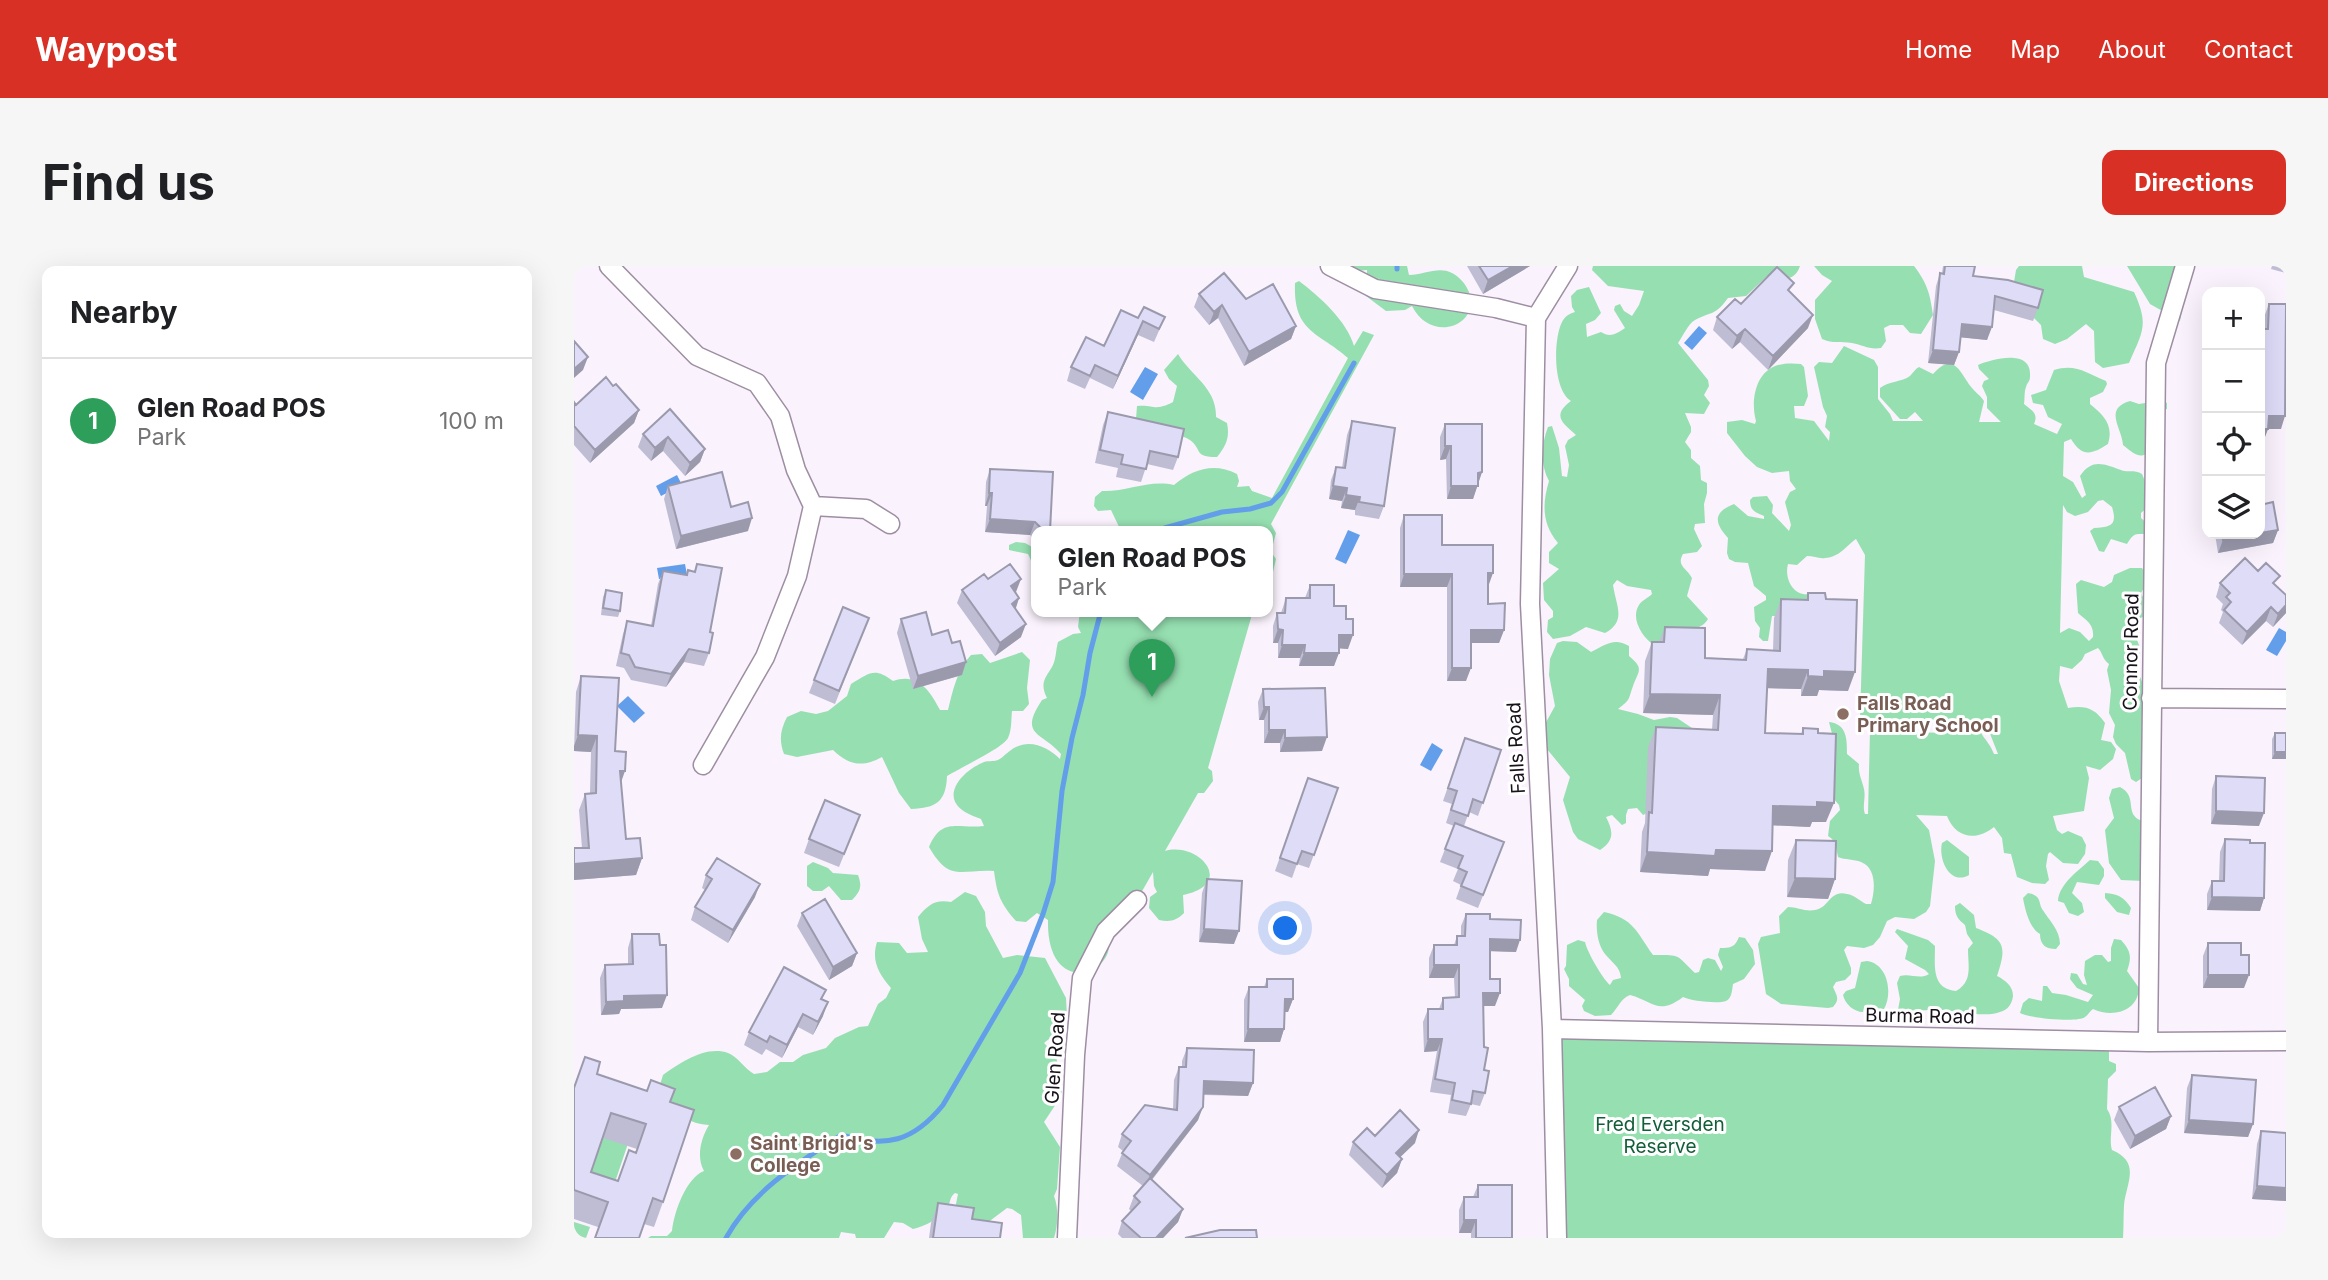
<!DOCTYPE html>
<meta charset="utf-8">
<style>
:root{--surface:#fff;--page:#f6f6f6;--text:#202124;--muted:#757577;--line:#e0e0e0;--accent:#d93025}
body{margin:0;font-family:Inter,sans-serif;background:var(--page);color:var(--text)}
.controls{position:absolute;right:21px;top:21px;display:grid;overflow:hidden;border-radius:14px;box-shadow:0 7px 28px #0002}
.controls button{width:63px;height:63px;display:grid;place-items:center;padding:0;border:0;border-bottom:2px solid var(--line);background:var(--surface);color:var(--text);font:35px sans-serif}
.you{position:absolute;left:712px;top:663px;width:24px;height:24px;margin:-18px;border:5px solid #fff;border-radius:50%;background:#1a73e8;box-shadow:0 0 0 10px #1a73e833}
.badge{display:grid;place-items:center;width:46px;height:46px;border-radius:50%;background:var(--accent);color:#fff;font-size:23px;font-weight:700}
.pin{position:absolute;translate:-50% -58px;filter:drop-shadow(0 2px 4px #0008)}
.pin::after{content:'';position:absolute;top:37px;width:24px;height:21px;background:inherit;clip-path:polygon(0 0,100% 0,50% 100%)}
.popup{position:absolute;left:457px;top:260px;width:242px;height:91px;box-sizing:border-box;display:grid;place-content:center;border-radius:14px;background:var(--surface);filter:drop-shadow(0 2px 5px #0005);font-size:23px;white-space:nowrap;color:var(--muted)}
.popup b{font-size:26px;color:var(--text)}
.popup::after{content:'';position:absolute;left:50%;top:100%;margin-left:-14px;border:14px solid transparent;border-top-color:var(--surface)}
.list{margin:0;padding:0;list-style:none}
h2{display:flex;justify-content:space-between;align-items:center;height:91px;margin:0;padding:0 28px;font-size:30px}
h2 small{font-size:23px;font-weight:400;color:var(--muted)}
.list li{display:grid;grid-template-columns:46px 1fr auto;gap:21px;align-items:center;box-sizing:border-box;height:126px;padding:0 28px;border-top:2px solid var(--line)}
.list b{display:block;font-size:26px;white-space:nowrap}
.list p{margin:0;font-size:23px;white-space:nowrap;color:var(--muted)}
.list em{font-size:23px;font-style:normal;color:var(--muted)}
.icon{flex:none;width:38px;height:38px;fill:none;stroke:currentColor;stroke-width:2;stroke-linecap:round;stroke-linejoin:round}
.map{position:relative;flex:none;width:1712px;height:972px;overflow:hidden;border-radius:14px}
header{display:flex;align-items:center;gap:42px;box-sizing:border-box;height:98px;padding:0 35px;background:var(--accent);color:#fff}
header strong{font-size:33px}
nav{display:flex;gap:38px;margin-inline-start:auto;font-size:24px}
.intro{display:flex;align-items:center;justify-content:space-between;box-sizing:border-box;height:168px;padding:0 42px}
h1{margin:0;font-size:49px}
.button{padding:18px 32px;border-radius:14px;background:var(--accent);color:#fff;font-size:24px;font-weight:700}
main{display:flex;gap:42px;padding:0 42px}
aside{flex:1;background:var(--surface);border-radius:14px;box-shadow:0 7px 28px #0002}
.map>svg:first-child{display:block}
.green{fill:#96dfb1;fill-rule:evenodd}
.water{fill:#629eea}
.lines{fill:none;stroke-linecap:round;stroke-linejoin:round}
.stream{stroke:#629eea;stroke-width:5}
.street-casing{stroke:#9e8ea3;stroke-width:21}
.street{stroke:#fff;stroke-width:18}
.wall{fill:#bfbdd4;fill-rule:evenodd}
.shaded-wall{fill:#9b9aad}
.building{fill:#dedcf7;stroke:#9b9aad;stroke-width:2;fill-rule:evenodd}
.education-dot{fill:#8d6e63;stroke:#fff;stroke-width:2.5}
.labels{text-anchor:middle;dominant-baseline:central;stroke-width:6;stroke-linejoin:round;paint-order:stroke}
.street-label{font-size:19px;fill:#18121a;stroke:#fff}
.education-label{font-size:19px;font-weight:bold;fill:#785e54;stroke:#fff;text-anchor:start}
.park-label{font-size:19px;fill:#125e38;stroke:#fff}
</style>
<header>
<strong>Waypost</strong>
<nav><a>Home</a><a>Map</a><a>About</a><a>Contact</a></nav>
</header>
<div class="intro"><h1>Find us</h1><a class="button">Directions</a></div>
<main>
<aside>
<h2>Nearby<small></small></h2>
<ul class="list">
<li><span class="badge" style="background:#2e9e5b">1</span><div><b>Glen Road POS</b><p>Park</p></div><em>100 m</em></li>
</ul>
</aside>
<div class="map">
<svg width="1712" height="972" viewBox="0 0 1712 972">
<rect width="100%" height="100%" fill="#faf2fc"/>
<path class="green" d="M765,0H833L835,9C850,9 864,0 878,7C884,10 890,16 893,22C912,56 859,81 838,40L831,44L812,45L792,30L793,4L782,5Z
M1019,0H1226C1220,17 1208,13 1193,10L1172,30L1154,32C1141,50 1138,45 1121,54C1114,58 1109,70 1104,77L1134,114L1135,120L1130,129L1136,137L1130,148L1111,147L1117,161V166L1111,176L1117,184V192L1126,200L1127,214L1133,217V227L1130,238L1131,257L1121,258L1120,263L1128,280L1123,286L1109,288C1102,300 1113,302 1118,312L1113,330L1134,353C1127,364 1119,362 1107,361L1097,372L1080,379C1069,372 1056,353 1065,339C1068,334 1074,332 1078,328L1077,324L1053,320L1043,314L1039,319C1042,340 1053,355 1031,367L1012,361L996,370L979,373L973,366L974,354L979,351V345L970,334L969,317L985,303L975,297V286L984,277C968,258 968,238 975,215C966,198 967,179 974,161L978,160L985,182L988,210L993,211L995,199L991,180L994,174L1002,169C989,157 977,150 997,135C979,124 979,74 988,56C991,50 995,48 1001,46L998,41L997,30L1003,24L1015,21L1027,47L1021,54L1012,58L1013,71L1027,66C1036,72 1042,68 1051,62L1040,44L1041,40L1046,38L1050,45L1058,50L1065,39L1070,25L1034,20L1018,4Z
M1240,0H1340C1353,17 1356,27 1359,49L1347,68L1336,67L1329,59H1316L1310,62L1312,75L1307,82C1295,84 1289,79 1278,77C1267,75 1259,78 1248,73L1241,53V34L1258,15L1248,9Z
M1445,0H1508L1510,11L1560,26C1575,59 1569,65 1555,97L1529,102L1521,96L1520,65L1512,58L1493,73L1481,78L1469,73L1467,59L1445,37L1440,16L1442,4Z
M1553,0H1602L1595,25L1608,45L1606,55L1576,38Z
M725,15C745,30 773,55 780,80L789,65L800,69L697,258L702,267L697,286L702,293L699,306L694,313V265H547L537,244L524,245L520,240L521,231L528,225C553,226 575,213 600,219C619,203 640,196 663,208L665,215L663,221L675,220L678,225L698,232L774,92C745,66 719,67 721,17Z
M1270,80L1300,94L1304,101V133L1316,148L1319,155H1349L1341,146L1333,153H1326L1306,131V122C1315,115 1328,116 1336,110C1339,107 1341,103 1345,101L1359,108C1381,84 1386,108 1398,122C1402,127 1406,129 1410,135L1405,156H1427L1413,142V131L1408,120L1410,115L1415,113L1405,103L1404,99C1418,93 1458,82 1456,110C1456,116 1454,115 1452,121C1450,126 1451,132 1450,138C1457,144 1465,147 1460,158L1483,168L1488,158L1474,151L1469,139L1459,137L1457,129L1472,124L1480,104C1501,97 1513,107 1532,115L1533,118L1529,126L1516,132V138C1529,149 1540,158 1534,178C1517,189 1508,191 1497,173L1490,176L1489,210L1499,216L1508,232L1512,229L1506,210C1518,192 1530,198 1547,204C1553,207 1560,203 1568,208C1573,219 1574,229 1575,240L1567,247V252L1576,260L1575,268C1561,268 1560,266 1553,278L1537,273L1530,286L1525,285L1516,265L1520,262C1536,261 1544,260 1538,241L1529,234L1524,235L1514,246L1501,250L1493,246L1489,239L1486,367L1495,362L1506,366L1515,375L1519,371C1520,358 1513,355 1504,347L1502,318L1507,314L1530,321L1538,316L1540,309L1556,302H1568C1574,309 1572,320 1567,327L1569,331H1573L1571,350L1564,353L1565,364L1562,371L1566,382L1564,405L1572,427L1571,510L1562,516L1557,513L1551,487L1542,478L1539,471L1541,459L1535,447L1537,424L1533,404L1535,398C1528,393 1529,387 1524,382L1511,388L1508,394L1498,403L1486,400L1485,415L1494,442C1511,439 1521,442 1531,457L1527,474L1537,476L1542,483L1539,493L1526,504L1512,500L1515,512L1510,545L1479,550L1483,564L1488,568L1494,565L1508,571L1512,579L1511,588L1504,598L1489,597L1476,586L1474,588L1472,600L1475,614L1471,618L1458,617L1443,611L1437,588L1430,587L1428,572L1420,561C1403,575 1382,573 1373,550L1342,549L1355,564L1361,595L1356,640L1352,646L1340,653L1321,651L1313,655L1306,671L1299,679L1290,682L1273,680L1270,684L1277,702V708L1271,714L1262,716L1259,721C1263,730 1266,733 1259,741L1254,742L1207,738L1192,728L1184,678L1187,671L1206,667L1205,650L1214,641C1223,641 1231,646 1241,644C1255,642 1256,623 1273,628C1280,629 1286,635 1292,638H1297C1301,625 1303,602 1287,596C1280,593 1271,594 1264,591C1262,582 1263,575 1254,570L1256,555L1266,544L1265,539L1259,532V503L1262,483L1255,456C1273,458 1273,473 1273,488L1285,498C1284,508 1288,514 1290,523C1292,532 1288,540 1291,548H1294L1296,465L1373,467L1370,463L1371,454L1286,453L1291,289L1282,273C1272,280 1266,291 1251,292C1245,293 1240,290 1233,290L1223,299L1214,298C1210,312 1219,331 1236,328L1237,330L1210,356L1203,350H1198L1194,375H1189L1185,371L1186,362L1181,355L1180,341L1192,334V330L1180,320L1174,297L1161,296L1155,293L1153,287L1154,272C1140,257 1139,246 1160,238L1174,250L1190,253V250C1181,246 1176,245 1176,234L1179,231L1193,230L1199,239L1198,247L1215,265L1217,259L1211,236L1216,226L1222,223L1216,215L1215,205L1198,207L1183,201L1171,190L1153,167V156L1168,154L1181,158L1182,155C1177,138 1180,110 1199,101C1207,97 1218,97 1227,98L1230,101L1234,130L1230,140H1220L1221,152L1240,155L1255,175L1256,166L1251,161L1253,150L1249,141L1240,101L1245,96L1258,97ZM1403,455H1411L1424,488H1420C1415,474 1405,470 1403,455Z
M604,88C617,110 643,122 642,151L653,157C656,171 652,180 643,191C619,191 629,184 616,174C611,170 572,157 562,153L563,140C580,138 580,146 599,136L603,120L595,113L590,104Z
M1589,134L1593,137V143L1573,148L1572,154L1579,165L1583,184C1565,192 1565,192 1549,179C1548,162 1529,143 1556,135L1565,138Z
M442,276L451,277L462,283V310C457,303 459,296 454,288L435,284V279Z
M506,345H679L634,502L638,505L639,515L630,527H624L591,585C624,575 663,618 609,629L610,647C602,655 596,656 585,654L575,642L576,631L583,626L580,620L579,606L563,634L532,665C552,706 472,738 474,654L463,647L452,656L442,655C426,637 423,628 420,605C386,603 376,617 355,581C368,551 382,563 410,560L407,553C402,551 396,549 391,546C365,530 389,505 408,497C413,494 419,496 424,494C430,491 435,484 442,481C458,473 475,482 486,493L487,488C468,466 444,470 468,434L473,432C465,416 472,412 479,399C482,393 482,383 484,376L499,368L507,367L504,361Z
M989,375L1003,376L1017,386C1031,379 1040,371 1055,380V390C1071,403 1064,405 1059,420C1054,434 1057,433 1044,443L1064,448L1080,454L1096,451L1103,452L1124,466L1077,545L1069,549L1063,542L1054,543L1052,549V557L1048,559L1038,549L1032,551C1039,565 1041,574 1026,584L1004,573L999,566L989,534L996,511L968,477L970,460L981,440L975,409L976,393L983,377Z
M448,386L456,394L453,422L455,438L449,445H438C437,453 438,464 434,472C429,482 386,502 373,510C372,536 362,542 337,543L325,527L308,491C288,502 275,499 259,484L223,491L210,488C205,474 206,465 213,451L227,445L242,448L254,445L273,430L277,418C296,407 300,401 319,415C344,406 356,425 366,444H374C379,424 383,404 397,389L408,388L416,397Z
M1546,521C1565,531 1549,548 1568,555L1570,615L1547,614L1535,597L1531,564L1540,552L1535,532L1538,523Z
M1373,574L1395,591V609C1376,620 1364,593 1368,577Z
M1516,594L1524,595L1530,603V610L1525,619L1503,616L1498,627L1508,637L1510,646L1504,650L1495,647L1490,637L1484,635C1485,618 1504,605 1516,594Z
M239,596L254,602L259,607L284,609C288,620 287,625 278,634H267L255,620L248,625H239L233,620V600Z
M391,626L402,630L411,646L412,660L429,692L443,689L471,692L492,732L493,751L486,764L470,777L482,789L488,824L486,832L470,856L486,881L483,923L480,930C485,943 484,959 480,972H449L447,949L438,943L433,942L413,957L399,960L381,943L384,928L381,927C375,932 377,936 373,942C366,953 351,960 339,963L329,957L320,956L310,972H282L281,968L267,966L265,972H74L77,970H93L98,965C100,946 112,912 130,905C122,891 127,872 135,859C108,857 99,843 85,822L89,809C106,797 132,779 154,787C164,791 171,803 180,808L193,806L206,796H219L229,789L252,782L261,772L285,761L294,760L304,738L312,732L317,722C305,708 297,695 303,676L325,677L333,687L354,686L348,673L344,651C354,639 361,633 377,636Z
M1454,627C1459,628 1461,629 1464,632C1466,635 1466,640 1468,643C1475,654 1486,664 1486,678L1482,683C1472,683 1466,679 1466,668C1456,663 1451,644 1449,632Z
M1531,627C1544,628 1550,631 1557,642L1555,649L1543,646L1531,632Z
M1386,637L1400,649L1402,662C1431,673 1433,680 1423,710C1431,714 1439,720 1439,730C1438,738 1434,744 1426,746C1410,753 1375,742 1356,744C1344,744 1335,747 1324,744L1326,733L1323,717L1326,710C1336,707 1346,714 1355,708L1351,704L1331,693L1334,680L1321,666L1323,663L1354,674L1361,680C1361,699 1357,723 1382,725C1399,715 1394,700 1394,683L1399,677L1393,668L1391,659C1384,653 1381,650 1381,640Z
M1030,646C1060,653 1062,665 1079,689C1108,689 1101,688 1121,707L1125,706L1129,694L1134,692L1141,694L1147,705L1149,701L1144,689L1146,682C1157,682 1161,681 1165,671L1171,672L1179,684L1181,698L1170,713L1159,718C1158,724 1158,732 1152,735C1144,738 1117,735 1109,731C1084,750 1079,735 1056,729C1047,732 1044,742 1037,749L1021,750L1010,745L1008,740L1011,734L995,720V713L990,703L992,700L993,679L1004,674L1011,676C1013,686 1029,713 1036,719L1039,714L1047,712C1046,700 1038,697 1031,688C1024,679 1022,665 1023,654Z
M1540,673L1547,674C1557,685 1558,691 1553,705L1565,722C1564,746 1538,752 1519,743C1516,745 1514,749 1511,751C1504,757 1455,752 1446,747L1449,737L1455,732L1468,735L1469,720H1473L1478,727L1492,729L1514,736L1519,729L1503,722L1496,713L1497,707L1503,708L1509,718L1513,719L1510,709L1511,695L1521,689H1528L1534,696L1537,695V682Z
M1293,695C1314,698 1319,727 1310,743L1290,742L1289,746C1280,746 1271,738 1269,729L1272,725L1281,722L1287,696Z
M978,763L1535,775V795L1542,798V805L1534,813L1533,843C1542,856 1534,871 1538,884C1563,895 1556,910 1551,932C1549,940 1550,961 1549,972H983Z
M43,831L67,839L38,925L4,942Z
M0,956L16,961L12,972H0Z"/>
<path class="water" d="M1125,60L1133,67L1118,84L1110,77Z
M571,101L584,108L569,134L556,126Z
M103,209L108,219L87,230L82,220Z
M774,264L786,269L772,298L761,293Z
M111,298L113,309L85,313L83,302Z
M1705,362L1712,366V375L1703,390L1692,384Z
M54,430L71,447L60,457L43,440Z
M858,477L869,484L857,505L846,499Z"/>
<g class="lines">
<path class="stream" d="M823,3V0
M580,265L648,246L676,243L697,237L708,226L780,97
M152,972C177,926 224,897 267,869C312,882 339,876 369,839L446,707L469,648L479,616L488,525L498,472L509,429L516,387L527,345"/>
<g class="street-casing">
<path id="street" d="M35,0L123,90L183,117L206,150L222,204L239,240L223,310L191,391L129,499
M756,0L801,23L922,42L962,52
M239,240L292,243L316,258
M1577,432L1712,433
M978,763L1574,776L1712,775
M1574,776L1582,97L1611,0
M493,972L501,789L508,712L532,665L563,634
M983,972L978,763L956,338L962,52L994,0"/>
</g>
<use href="#street" class="street"/>
</g>
<path class="wall" d="M893,0H956L909,28Z
M1369,0H1401L1399,10L1464,42L1459,55L1420,44L1413,74L1386,71L1385,86L1380,99L1354,97L1362,20L1366,7H1368Z
M1698,0H1712V7L1697,3Z
M1217,27L1234,62L1194,104L1166,76L1158,83L1139,64L1143,51L1167,38Z
M625,28L672,33L722,60L717,73L670,100L644,52L635,59L620,41Z
M1695,38L1707,163H1694L1689,176H1686V63H1690V51Z
M591,51L580,76L564,69L539,123L516,112L511,123L493,115L497,101L530,80L564,52Z
M39,120L65,144L60,157L16,197L0,179V136L2,139Z
M96,143L131,183L126,196L111,210L89,185L77,195L64,181L69,168Z
M534,146L604,191L599,204L573,198L567,216L542,211L544,202L521,197L529,159Z
M778,155L810,240L805,253L781,249V244L767,242L768,235L755,233L757,214L762,201L768,202L773,169Z
M871,158L908,206L899,233H873L872,193L866,194V171Z
M416,203L476,265H463V276L456,269L411,266L413,240H411L412,216Z
M94,220L157,241L174,265L102,283L90,233Z
M830,249L868,279L914,320V338L930,364L925,377H897L892,415H873V321H826V262Z
M1704,264L1699,277L1644,287L1641,268H1686Z
M123,298L136,366L135,387L130,400L110,396L92,421L57,414L50,402L42,400L49,368L53,355L77,360L84,318L89,305L113,309L120,306Z
M1684,305L1712,329V347L1699,361L1692,355L1668,379L1645,357L1649,346L1647,344L1649,338L1642,331L1646,317Z
M414,313L442,326L445,332L441,343L447,371L421,390L383,337L388,324Z
M736,319L760,340L772,353L774,383L765,382L760,400H725L726,392H704V377H699V360L703,347H707L712,332H731Z
M32,324L46,345L44,351L27,349L29,331Z
M1234,327L1274,425L1245,424L1243,430H1227V423L1193,422L1191,467L1227,468L1229,462L1252,556H1238L1236,561L1199,559L1191,605L1136,603L1134,610L1066,606L1068,566L1071,557L1074,481L1082,461L1138,464L1139,449L1069,447L1071,395L1078,376H1085L1091,361L1131,392L1169,393L1173,383L1199,385L1200,352L1207,333L1232,334Z
M295,352L261,438L235,427L240,414Z
M327,353L378,377L392,396L388,409L339,423L323,367Z
M7,410L41,485L47,516L52,573L68,592L62,609L0,614V582H8L5,544L11,528L16,527L17,486L0,485L2,426Z
M689,423L748,485L706,486V477H690V454H685L684,436Z
M1701,467H1712V493H1698V473Z
M891,472L927,484L904,550L895,546L890,560L925,590L904,642L882,633L887,619L879,615L884,603L866,596L880,560L872,557L878,538L869,535Z
M1642,510L1685,560L1637,558L1638,523Z
M734,512L764,522L735,602L723,598L718,612L701,605Z
M286,549L265,601L230,587L235,573Z
M1651,573L1690,632L1686,645L1633,644V628L1638,615H1645L1646,586Z
M1222,574L1261,613L1254,633L1213,631L1214,594Z
M132,609L181,631L154,677L117,654L121,641L131,624L128,622Z
M633,613L660,678L625,676L628,627Z
M228,647L283,687L278,700L255,714L223,660Z
M892,648L916,653L942,686L916,685V713L921,740H909L911,827L906,840L897,838L892,850L874,847L877,829L856,826L863,785L850,786L849,756L854,743H865L869,732L881,731L880,712H855V692L860,679H880L883,670H887V660Z
M58,668L88,742L47,743L45,748L27,749L26,712L31,699L54,698V682Z
M1634,677L1667,689L1670,722H1629V690Z
M693,713L719,733L714,746H711L710,763L706,776H670V734L675,721H690Z
M252,724L248,733L249,750L239,769L224,761L208,792L192,783L188,789L170,779L175,766Z
M613,782L679,817L674,830L630,829L624,854L578,914L609,943L604,956L589,972H548L544,968L548,955L557,945L555,943L560,930L569,920L543,900L549,885L544,881L548,868L599,844L600,814L605,801H608V795Z
M11,791L23,808L96,836L89,936L80,961L70,958L24,961L0,953V820ZM29,872L63,883L44,915L17,906Z
M1618,809L1679,858L1674,871L1610,867L1613,822Z
M1545,841L1597,850L1592,863L1556,883L1540,854Z
M1687,865L1712,867V935L1678,933L1683,878Z
M801,870L841,877L826,891L828,893L823,907L808,922L775,889L779,876Z
M904,919L938,972H897V967H885V944L890,931H899Z
M364,937L398,953L426,972H355L357,957Z"/>
<path class="shaded-wall" d="M939,0H956L909,28L914,14Z
M648,39L644,52L635,59L640,46Z
M1239,49L1234,62L1194,104L1199,90Z
M569,55L564,69L539,123L544,110Z
M1388,58L1418,61L1413,74L1383,71Z
M722,60L717,73L670,100L675,86Z
M1171,63L1166,76L1158,83L1163,70Z
M1359,84L1385,86L1380,99L1354,97Z
M14,91L9,104L0,112V103Z
M65,144L60,157L16,197L21,184Z
M1695,150H1711L1707,163H1690Z
M1686,163H1694L1689,176H1686Z
M94,171L89,185L77,195L81,182Z
M871,180H877L872,193L866,194Z
M131,183L126,196L111,210L116,197Z
M908,206L899,233H873L877,220L904,207Z
M759,220L773,222L768,235L755,233Z
M415,227H418L413,240H411Z
M772,229L786,231L781,244L767,242Z
M178,252L174,265L102,283L107,270Z
M416,253L461,256L456,269L411,266Z
M1704,264L1699,277L1644,287L1649,274Z
M914,307H919L914,321Z
M830,308H878L873,321H826Z
M447,313L442,326L432,334L437,320Z
M445,332L441,345L438,338Z
M1712,339V347L1699,361L1704,348Z
M1697,341L1692,355L1668,379L1673,366Z
M452,358L447,371L421,390L426,377Z
M704,363L709,364L704,377H699Z
M897,364H930L925,377H892Z
M765,369H779L774,383L760,382Z
M708,379H731L726,392H704Z
M115,383L110,396L92,421L97,408Z
M730,387H765L760,400H725Z
M392,396L388,409L339,423L344,410Z
M878,402H897L892,415H873Z
M1194,403L1234,404L1227,423L1187,422Z
M1250,405L1281,406L1274,425L1245,424L1243,430H1227L1234,410Z
M1076,428L1146,429L1139,449L1069,447Z
M690,441H695L690,454H685Z
M695,464H711L706,477H690Z
M4,469L23,470L17,486L0,485V480Z
M753,471L748,485L706,486L711,472Z
M1701,486H1712V493H1698Z
M46,505H51L45,522Z
M1243,536L1260,537L1252,556H1238L1236,561L1192,559L1199,540Z
M1642,545L1690,547L1685,560L1637,558Z
M1142,584L1198,585L1191,605L1136,603L1134,610L1066,606L1073,586Z
M68,592L62,609L0,614V598Z
M1221,612L1261,613L1254,633L1213,631Z
M186,618L181,631L154,677L159,664Z
M1638,631L1690,632L1686,645L1633,644Z
M630,663L665,665L660,678L625,676Z
M916,673L946,674L942,686L912,685Z
M283,687L278,700L255,714L259,701Z
M860,699H885L880,712H855Z
M1634,709H1675L1670,722H1629Z
M909,727H926L921,740H904Z
M93,729L88,742L47,743L45,748L27,749L32,736L50,730Z
M711,733H719L714,746H706Z
M254,736L249,750L239,769L244,756Z
M229,748L224,761L208,792L213,779Z
M674,763H710L706,776H670Z
M854,773H868L863,785L850,786Z
M630,815L679,817L674,830L625,828Z
M629,841L624,854L571,922L576,909Z
M1597,850L1592,863L1556,883L1561,870Z
M1615,854L1679,858L1674,871L1610,867Z
M845,864L841,877L817,900L822,887Z
M828,893L823,907L808,922L813,909Z
M1683,920L1712,922V935L1678,933Z
M609,943L604,956L589,972H582Z
M890,954H902L897,967H885Z"/>
<path class="building" d="M905,0H939L914,14Z
M1371,0H1401L1399,10L1434,14L1469,24L1464,42L1421,30L1418,61L1388,58L1385,86L1359,84L1366,7L1370,8Z
M1203,1L1220,17L1214,24L1239,49L1199,90L1171,63L1163,70L1143,51L1161,33L1167,38Z
M650,7L672,33L699,18L722,60L675,86L648,39L640,46L625,28Z
M1695,38H1712L1711,150H1695L1694,163H1686V63H1694Z
M570,41L591,51L585,63L569,55L544,110L521,99L516,110L497,101L512,71L530,80L547,44L564,52Z
M0,75L14,91L0,103Z
M32,111L39,120L42,118L65,144L21,184L0,160V136L2,139Z
M96,143L131,183L116,197L94,171L81,182L69,168Z
M534,146L610,163L604,191L576,185L572,203L547,198L549,189L526,184Z
M778,155L821,162L810,240L785,236L786,231L772,229L773,222L759,220L762,201L771,202Z
M871,158H908V206L904,207V220H877V180H871Z
M416,203L479,206L476,265H470L461,256L416,253L418,227H415Z
M148,206L157,241L174,236L178,252L107,270L94,220Z
M1699,236L1704,264L1686,267V239Z
M830,249H868V279H919V307H914V338L931,337L930,364H897V402H878V308H830Z
M1648,268H1683L1649,274Z
M1671,292L1684,305L1692,297L1706,310L1699,317L1712,329V339L1704,348L1697,341L1673,366L1650,344L1657,336L1652,331L1656,327L1646,317Z
M123,298L148,302L136,366L139,367L135,387L115,383L97,408L61,401L55,389L47,387L53,355L79,360L89,305L113,309L114,304L121,306Z
M436,298L447,313L437,320L445,332L438,338L452,358L426,377L388,324L410,308L414,313Z
M736,319H760V340H772V353H779V369H765V387H730L731,379H708L709,364L704,363L703,347H711L712,332H736Z
M32,324L48,327L46,345L29,342Z
M1234,327H1251L1252,333L1283,334L1281,406L1250,405V411L1234,410V404L1194,403L1191,467L1229,468V462L1244,463V467L1262,468L1260,537L1243,536V541L1199,540L1198,585L1142,584L1141,590L1073,586L1075,546L1078,547L1082,461L1144,464L1146,429L1076,428L1078,376H1090L1091,361L1131,362V392L1172,394L1173,383L1206,385L1207,333L1234,334Z
M269,341L295,352L265,425L240,414Z
M352,346L358,369L374,364L378,377L386,375L392,396L344,410L327,353Z
M7,410L45,412L41,485L52,486L51,505H46L52,573L66,572L68,592L0,598V582H15L11,528L22,527L23,470L4,469Z
M751,422L753,471L711,472V464H695V441H690L689,423Z
M1701,467H1712V486H1701Z
M891,472L927,484L909,537L899,533L894,550L877,544L883,525L874,522Z
M1642,510L1691,512L1690,547L1642,545Z
M734,512L764,522L740,589L728,585L723,598L706,592Z
M251,534L286,549L270,588L235,573Z
M881,557L930,576L909,629L887,620L893,606L884,602L889,590L871,583Z
M1651,573L1676,574V577H1691L1690,632L1638,631V615H1650Z
M1222,574L1262,575L1261,613L1221,612Z
M143,592L186,618L159,664L121,641L138,613L132,609Z
M633,613L668,615L665,665L630,663Z
M251,633L283,687L259,701L228,647Z
M892,648H916V653L947,654L946,674L916,673V713H926V727H909L910,781L914,782L910,804L915,805L911,827L899,825L897,838L878,834L881,817L861,813L868,773H854V743H869V732L885,731V699H860V679H883V670H891Z
M58,668H85L86,679H92L93,729L50,730V735L32,736L31,699L59,698Z
M1634,677H1667V689H1675V709H1634Z
M210,701L252,724L247,733L254,736L244,756L229,748L213,779L196,770L193,776L175,766Z
M693,713H719V733H711L710,763H674L675,721H693Z
M613,782L680,784L679,817L630,815L629,841L576,909L548,887L557,875L548,868L571,839L603,844L605,801H612Z
M11,791L26,796L23,808L73,825L77,814L101,823L96,836L120,844L89,936L79,932L65,972H21L34,936L0,924V822ZM37,847L72,858L62,887L55,884L44,915L17,906Z
M1618,809L1682,814L1679,858L1615,854Z
M1581,821L1597,850L1561,870L1545,841Z
M826,844L845,864L822,887L828,893L813,909L779,876L793,862L801,870Z
M1687,865L1712,867V922L1683,920Z
M576,912L609,943L582,972H567L548,955L566,936L560,930Z
M904,919H938V972H902V954H890V931H904Z
M364,937L400,942L398,953L428,957L426,972H359Z
M646,964H682L683,972H611Z"/>
<g class="education-dot">
<circle cx="1269" cy="448" r="7"/>
<circle cx="162" cy="888" r="7"/>
</g>
<g class="labels">
<g class="street-label">
<text transform="translate(1557 386) rotate(-89)">Connor Road</text>
<text transform="translate(942 482) rotate(-93)">Falls Road</text>
<text transform="translate(1346 750) rotate(1)">Burma Road</text>
<text transform="translate(481 792) rotate(-86)">Glen Road</text>
</g>
<g class="education-label">
<text x="1283" y="437">Falls Road<tspan x="1283" dy="22">Primary School</tspan></text>
<text x="176" y="877">Saint Brigid's<tspan x="176" dy="22">College</tspan></text>
</g>
<g class="park-label">
<text x="1086" y="858">Fred Eversden<tspan x="1086" dy="22">Reserve</tspan></text>
</g>
</g>
</svg>
<div class="controls">
<button>+</button>
<button>−</button>
<button><svg class="icon" aria-label="locate" viewBox="0 0 24 24"><circle cx="12" cy="12" r="6"/><path d="M12 2v4M12 18v4M2 12h4M18 12h4"/></svg></button>
<button><svg class="icon" aria-label="layers" viewBox="0 0 24 24"><path d="M12 4l9 5-9 5-9-5zM3 14l9 5 9-5"/></svg></button>
</div>
<div class="you"></div>
<div class="pin badge" style="left:578px;top:431px;background:#2e9e5b">1</div>
<div class="popup"><b>Glen Road POS</b>Park</div>
</div>
</main>
